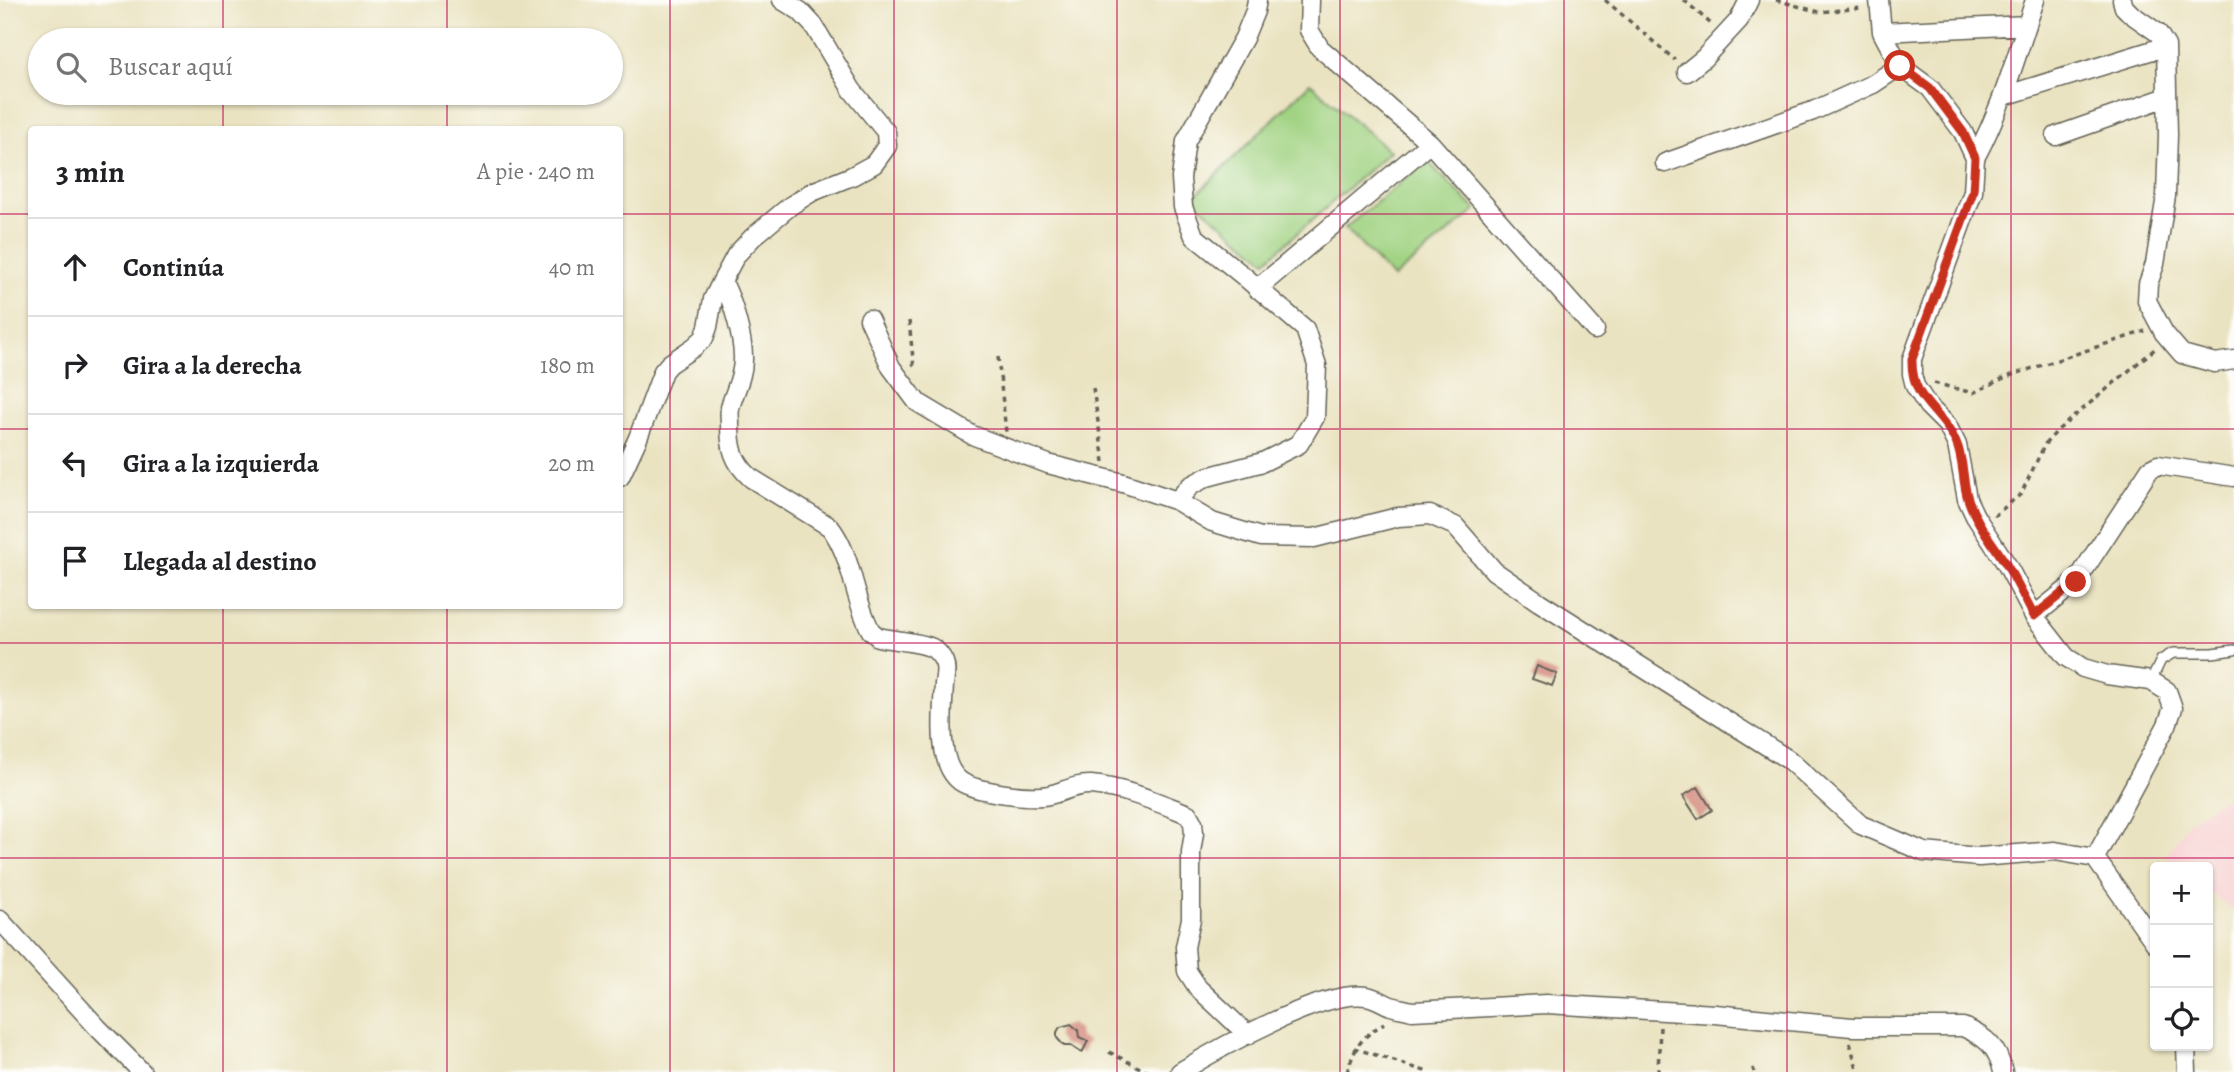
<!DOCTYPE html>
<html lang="es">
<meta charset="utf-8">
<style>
:root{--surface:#fff;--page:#f6f6f6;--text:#202124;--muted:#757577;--line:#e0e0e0}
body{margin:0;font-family:Alegreya,serif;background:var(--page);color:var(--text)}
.controls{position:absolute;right:21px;bottom:21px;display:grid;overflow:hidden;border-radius:7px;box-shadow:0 2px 5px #0004}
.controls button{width:63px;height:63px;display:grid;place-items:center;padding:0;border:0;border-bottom:2px solid var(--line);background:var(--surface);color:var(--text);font:35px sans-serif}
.stop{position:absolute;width:21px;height:21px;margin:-16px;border:5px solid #c8321e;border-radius:50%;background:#fff}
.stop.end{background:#c8321e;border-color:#fff;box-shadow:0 2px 7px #0008}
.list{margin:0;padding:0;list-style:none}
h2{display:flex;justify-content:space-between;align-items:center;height:91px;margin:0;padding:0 28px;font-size:30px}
h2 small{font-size:23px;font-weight:400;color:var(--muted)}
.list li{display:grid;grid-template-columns:46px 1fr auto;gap:21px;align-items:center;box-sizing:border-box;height:98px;padding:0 28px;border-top:2px solid var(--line)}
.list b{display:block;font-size:26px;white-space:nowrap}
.list em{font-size:23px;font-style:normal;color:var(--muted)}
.icon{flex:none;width:38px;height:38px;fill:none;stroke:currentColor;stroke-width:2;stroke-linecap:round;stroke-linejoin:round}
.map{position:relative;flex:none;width:2234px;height:1072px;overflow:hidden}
.search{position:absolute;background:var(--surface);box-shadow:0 2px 5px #0004;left:28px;top:28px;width:595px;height:77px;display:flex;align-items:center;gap:18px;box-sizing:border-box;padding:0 24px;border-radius:38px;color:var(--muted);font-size:26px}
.panel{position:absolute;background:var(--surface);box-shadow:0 2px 5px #0004;left:28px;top:126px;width:595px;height:483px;border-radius:7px}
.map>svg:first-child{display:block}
.built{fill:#f7cfd0}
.green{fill:#a1d383;stroke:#5e7850;stroke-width:2}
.building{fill:#d79387}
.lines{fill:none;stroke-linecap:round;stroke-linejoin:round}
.service-casing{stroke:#646256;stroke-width:12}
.minor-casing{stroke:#646256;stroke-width:21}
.path{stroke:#646256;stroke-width:3.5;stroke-dasharray:5 5;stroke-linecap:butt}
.service{stroke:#fff;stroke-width:9}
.minor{stroke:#fff;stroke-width:18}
.route{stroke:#c8321e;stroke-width:9}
.grid{fill:none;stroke:#c2185b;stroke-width:2;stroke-opacity:0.55}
</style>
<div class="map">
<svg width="2234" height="1072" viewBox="0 0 2234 1072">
<rect width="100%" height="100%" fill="#fdfcf7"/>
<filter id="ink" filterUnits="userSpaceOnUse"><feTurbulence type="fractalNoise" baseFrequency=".0143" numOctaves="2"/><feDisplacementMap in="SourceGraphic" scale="14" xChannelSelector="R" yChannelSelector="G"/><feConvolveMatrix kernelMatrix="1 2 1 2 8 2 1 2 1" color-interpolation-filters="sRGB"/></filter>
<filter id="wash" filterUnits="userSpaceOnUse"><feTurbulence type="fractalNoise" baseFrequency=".00686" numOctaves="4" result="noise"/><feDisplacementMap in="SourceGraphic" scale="28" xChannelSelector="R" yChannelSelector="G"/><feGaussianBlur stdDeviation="1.57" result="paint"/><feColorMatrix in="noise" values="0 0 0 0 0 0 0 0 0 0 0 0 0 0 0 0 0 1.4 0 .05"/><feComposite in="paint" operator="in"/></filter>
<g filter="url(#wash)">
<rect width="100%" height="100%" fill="#eae3c1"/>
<path class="built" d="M2234,791V911L2208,890V867H2178L2165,857L2189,821Z"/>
<path class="green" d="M1310,83L1390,151L1266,261L1192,199Z
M1427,161L1476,210L1393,278L1345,228Z"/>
<g id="blocks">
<path class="building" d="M1537,666L1557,674L1552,686L1532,679Z
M1698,787L1712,810L1698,819L1683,796Z
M1071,1024L1078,1030L1079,1037L1088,1041L1082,1053L1071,1046H1064L1057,1038V1032L1060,1027Z"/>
</g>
</g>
<g filter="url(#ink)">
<use href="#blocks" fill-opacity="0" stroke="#646256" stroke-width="2"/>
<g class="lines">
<g class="service-casing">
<path id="service" d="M2151,681L2161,660L2173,653H2212L2234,650"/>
</g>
<g class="minor-casing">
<path id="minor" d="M1310,0L1309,30L1320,48L1430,143L1595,330
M1879,0L1882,32L1900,66L1930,88L1963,132L1975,158L1973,192L1912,359V374L1915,386L1928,406L1947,425L1957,445L1967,499L1975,516L2007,565L2034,616L2066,657L2083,668L2107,675L2151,681L2167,691L2173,708L2167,725L2095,858
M2122,0L2124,7L2131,14L2158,33L2166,46L2168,135L2166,196L2155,264L2148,284L2147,301L2164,333L2182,354L2215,363L2234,360
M1882,32L2027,25
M1687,72L1703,59L1739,20L1749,0
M2004,96L2166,46
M2056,136L2167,97
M1975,158C2002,108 2017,54 2035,0
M1665,163L1813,111L1873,84L1900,66
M722,281C732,297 744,341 743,360C743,377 734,392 730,408C729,413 730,419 730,424C730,447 733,462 751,478L830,527C853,557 853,598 871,631L878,637C891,640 919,642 930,647C936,649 942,657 944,662C947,669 945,677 944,684C943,710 936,763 960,781C975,792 1032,799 1049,795C1063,792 1076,784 1091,785C1124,788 1157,802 1188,814L1193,823L1194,833L1191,852V919L1185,947L1187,971L1198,988L1248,1035
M1257,289L1430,143
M869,319L891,367L917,402L972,435L1048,464L1123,483L1177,501L1212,522L1261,537L1314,538L1398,517L1430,515L1455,526L1494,571L1539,602L1789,760L1861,825L1924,852L1979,857L2055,851L2095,858L2155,943
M620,477L638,438L663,371L669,364L694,347L704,338L708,327L713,299L722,281L736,255L753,237L790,206L812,192L852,176L874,164L887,146L886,132L852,90L814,26L800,11L782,0
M1177,501L1190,486L1207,477L1263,462L1299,444L1315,417L1317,365L1305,329L1246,278L1194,236L1183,207L1181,178L1186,141L1244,38L1255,11L1257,0
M2034,616L2076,582L2150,469L2158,465L2234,477
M0,920L98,1028L142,1072
M2186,1046L2187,1072
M1180,1072C1219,1048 1322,990 1366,996C1375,997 1383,1003 1391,1006C1398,1008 1405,1009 1412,1011L1547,1004L1715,1014L1852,1027H1963C1986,1037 1998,1047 2003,1072"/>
</g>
<path class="path" d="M1605,0L1675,60
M1684,0L1711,24
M1776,0L1819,12L1863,8
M909,321L914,368
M998,357L1006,432
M1934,383L1973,393L2006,377L2145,331
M1093,388L1104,462
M1994,516L2021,494L2045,444L2059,429L2156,348
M1850,1043L1858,1072
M1354,1048L1428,1072
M1109,1052L1148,1072
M1753,1068L1754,1072
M1347,1072C1356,1045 1360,1039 1384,1023
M1658,1072L1660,1027"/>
<use href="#service" class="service"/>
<use href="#minor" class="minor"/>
</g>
</g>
<g class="lines" filter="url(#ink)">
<path class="route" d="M1900,66L1930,88L1963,132L1975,158L1973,192L1912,359C1911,402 1940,408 1956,442C1964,459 1962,481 1968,499C1976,523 1993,543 2006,564C2016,581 2025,599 2034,616L2076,582"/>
</g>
<path class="grid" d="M223,0V40M447,0V40M670,0V1072M894,0V1072M1117,0V1072M1340,0V1072M1564,0V1072M1787,0V1072M2011,0V1072M223,93V130M447,93V130M0,214H32M620,214H2234M0,429H32M620,429H2234M223,606V1072M447,606V1072M0,643H2234M0,858H2234"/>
</svg>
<div class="controls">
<button>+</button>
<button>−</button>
<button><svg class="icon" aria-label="locate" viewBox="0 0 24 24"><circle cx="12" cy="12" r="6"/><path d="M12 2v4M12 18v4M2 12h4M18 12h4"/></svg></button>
</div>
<div class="stop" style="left:1900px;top:66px"></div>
<div class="stop end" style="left:2076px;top:582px"></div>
<div class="search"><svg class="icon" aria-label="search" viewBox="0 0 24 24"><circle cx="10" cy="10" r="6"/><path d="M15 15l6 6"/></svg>Buscar aquí</div>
<section class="panel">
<h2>3 min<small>A pie · 240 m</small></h2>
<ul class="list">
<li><svg class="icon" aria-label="ahead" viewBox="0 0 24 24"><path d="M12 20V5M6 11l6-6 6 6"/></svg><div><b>Continúa</b></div><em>40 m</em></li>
<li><svg class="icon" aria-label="right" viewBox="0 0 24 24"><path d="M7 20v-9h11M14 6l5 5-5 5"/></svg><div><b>Gira a la derecha</b></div><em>180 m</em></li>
<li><svg class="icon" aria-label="left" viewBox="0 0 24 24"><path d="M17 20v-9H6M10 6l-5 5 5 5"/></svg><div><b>Gira a la izquierda</b></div><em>20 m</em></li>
<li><svg class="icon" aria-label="arrive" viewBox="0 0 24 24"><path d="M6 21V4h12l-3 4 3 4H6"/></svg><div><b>Llegada al destino</b></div></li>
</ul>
</section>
</div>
